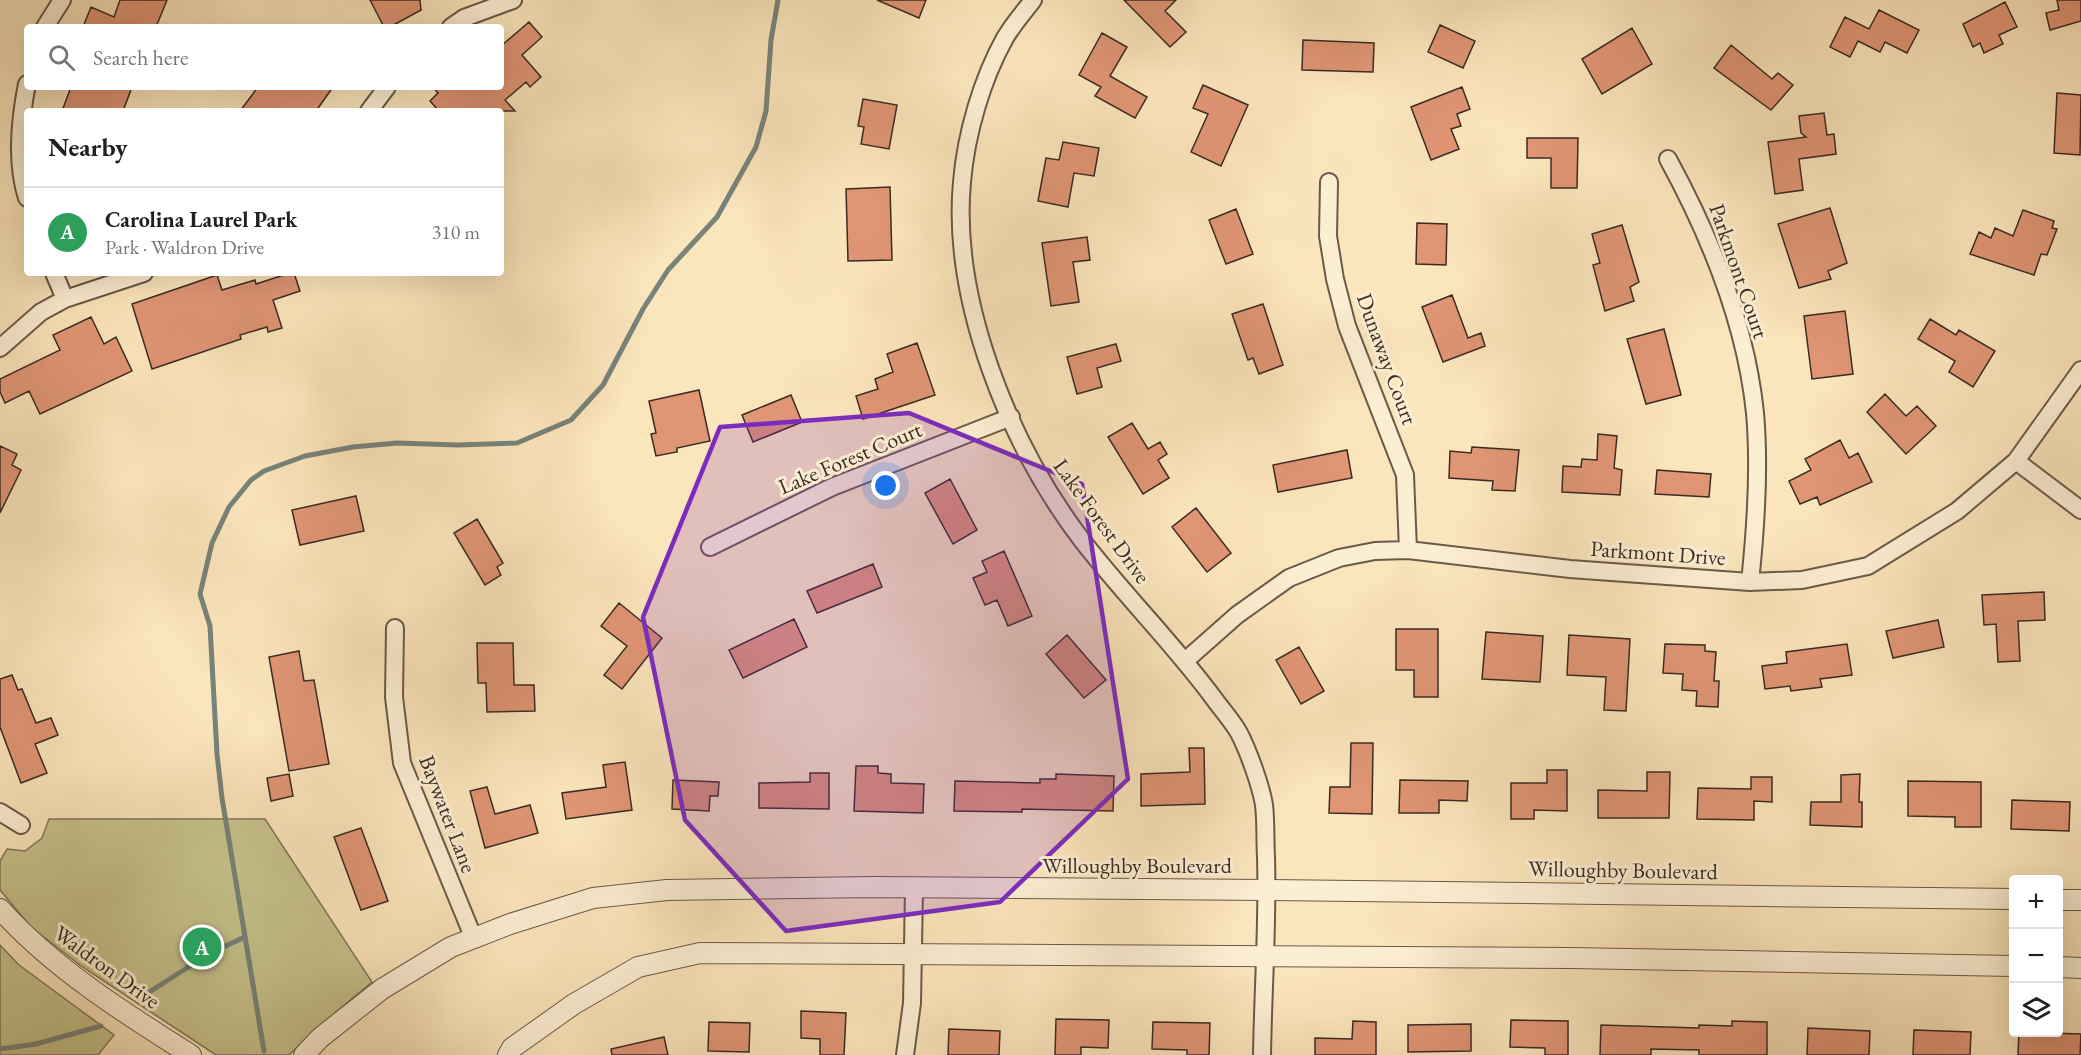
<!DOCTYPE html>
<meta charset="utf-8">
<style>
:root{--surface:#fff;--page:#f6f6f6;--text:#202124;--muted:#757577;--line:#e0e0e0;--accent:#8f2418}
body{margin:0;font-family:"EB Garamond",serif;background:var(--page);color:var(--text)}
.controls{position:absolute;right:18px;bottom:18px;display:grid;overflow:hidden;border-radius:6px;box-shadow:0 6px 24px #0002}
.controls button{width:54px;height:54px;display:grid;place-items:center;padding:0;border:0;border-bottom:2px solid var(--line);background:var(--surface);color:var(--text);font:30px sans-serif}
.you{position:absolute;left:886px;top:486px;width:21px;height:21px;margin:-15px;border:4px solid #fff;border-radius:50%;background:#1a73e8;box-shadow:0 0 0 9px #1a73e833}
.badge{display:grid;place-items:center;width:39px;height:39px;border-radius:50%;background:var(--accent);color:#fff;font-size:20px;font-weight:700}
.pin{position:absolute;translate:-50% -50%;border:3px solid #fff;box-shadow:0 2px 6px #0006}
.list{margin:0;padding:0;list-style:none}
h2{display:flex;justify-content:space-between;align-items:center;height:78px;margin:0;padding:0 24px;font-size:26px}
h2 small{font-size:20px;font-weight:400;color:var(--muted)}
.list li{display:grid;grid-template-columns:39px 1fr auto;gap:18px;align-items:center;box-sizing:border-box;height:90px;padding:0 24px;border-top:2px solid var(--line)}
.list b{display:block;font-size:22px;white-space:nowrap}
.list p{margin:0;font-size:20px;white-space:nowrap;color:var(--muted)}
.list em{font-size:20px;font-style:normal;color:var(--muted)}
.icon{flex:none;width:33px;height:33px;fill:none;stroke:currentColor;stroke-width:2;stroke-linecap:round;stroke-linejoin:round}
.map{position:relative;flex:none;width:2081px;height:1055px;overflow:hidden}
.search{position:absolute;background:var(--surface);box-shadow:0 6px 24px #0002;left:24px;top:24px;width:480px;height:66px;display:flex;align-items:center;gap:15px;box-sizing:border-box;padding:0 21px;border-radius:6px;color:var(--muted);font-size:22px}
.panel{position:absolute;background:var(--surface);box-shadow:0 6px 24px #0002;left:24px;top:108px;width:480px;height:168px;border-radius:6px}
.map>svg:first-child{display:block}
.green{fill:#c6c28c;stroke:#807658;stroke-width:1.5}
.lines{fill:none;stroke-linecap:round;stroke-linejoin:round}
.stream{stroke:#77837b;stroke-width:5}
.building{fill:#e09575;stroke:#3a2b23;stroke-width:1.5}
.minor-casing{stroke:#6a5a49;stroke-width:20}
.tertiary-casing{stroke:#6a5a49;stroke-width:22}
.minor{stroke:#fceed3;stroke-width:16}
.tertiary{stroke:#fceed3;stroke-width:20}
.marked{fill:#7b2cbf;fill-opacity:0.2;stroke:#7b2cbf;stroke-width:4.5;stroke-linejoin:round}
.labels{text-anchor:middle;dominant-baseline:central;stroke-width:6;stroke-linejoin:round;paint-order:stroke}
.street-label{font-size:22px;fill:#3a2b23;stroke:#fceed3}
</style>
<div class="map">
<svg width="2081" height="1055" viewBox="0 0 2081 1055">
<rect width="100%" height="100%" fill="#fbe5bc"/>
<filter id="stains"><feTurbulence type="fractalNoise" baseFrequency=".00333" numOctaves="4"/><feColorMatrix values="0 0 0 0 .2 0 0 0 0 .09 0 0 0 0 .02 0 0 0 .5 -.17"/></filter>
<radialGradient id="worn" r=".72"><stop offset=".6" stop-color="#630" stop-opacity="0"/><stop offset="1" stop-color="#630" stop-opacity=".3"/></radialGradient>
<path class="green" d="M49,819H265L372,982L323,1023L289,1055H216L81,966L31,927L0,890V861L7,849L25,851L42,838Z
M0,945L19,965L114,1035L98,1055H0Z"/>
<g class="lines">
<path class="stream" d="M143,996L212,952L245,937
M0,1049L36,1044L101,1026
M264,1051L222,798L217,754L210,626L200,594L212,543L229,507L251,480L264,471L305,456L353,447L397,443L458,445L517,443L571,420L603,385L643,309L668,270L717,217L756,147L766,111L771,40L778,0"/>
</g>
<path class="building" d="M120,0H167L156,27H83L91,7L114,17Z
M370,0H420L421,10L390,27H384Z
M877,0H926L919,18Z
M1124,0H1176L1165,11L1186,32L1170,47Z
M2057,0H2081V21L2050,30L2046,13L2059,10Z
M2005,2L2017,27L1999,35L2003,44L1984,53L1980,43L1973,47L1963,24Z
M1879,10L1919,30L1907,53L1885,42L1880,52L1858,41L1850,57L1830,47L1845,17L1869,29Z
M529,22L542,37L522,55L541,77L530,87L526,82L505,100L515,111H439L430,101L438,93L433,87H501V46Z
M1440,25L1475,41L1463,68L1428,52Z
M1632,28L1652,64L1602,94L1582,59Z
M1102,33L1127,47L1110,76L1147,97L1135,118L1095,96L1101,87L1079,75Z
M1303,40L1374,43L1373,72L1302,70Z
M1731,45L1772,79L1778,73L1793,85L1771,110L1714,68Z
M1203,85L1248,105L1221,166L1191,152L1208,114L1193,108Z
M71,87H132L123,111H62Z
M258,87H333L316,111H240Z
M1462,87L1470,109L1457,114L1461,126L1451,129L1459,149L1431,160L1411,107Z
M2057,93L2081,95L2080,155L2054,153Z
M863,99L897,105L889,149L861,144L864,127L858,126Z
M1824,113L1827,135L1834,134L1836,154L1799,159L1803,190L1775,194L1768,142L1806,137L1801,133L1799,116Z
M1527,138H1578L1577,188H1551V158H1527Z
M1063,142L1099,148L1094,176L1074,173L1068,207L1038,201L1046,158L1059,160Z
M890,187L892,260L848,261L846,189Z
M1830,208L1847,263L1828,271L1831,279L1799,288L1778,224Z
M1236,209L1253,254L1226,264L1209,220Z
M2023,210L2054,221L2052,228L2057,229L2047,255L2041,254L2034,275L1970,254L1979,232L1991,238L1995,228L2013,236Z
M1417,223L1447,224L1446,265L1416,264Z
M1622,225L1639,282L1630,287L1634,301L1605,311L1593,265L1600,263L1592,234Z
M1087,237L1090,260L1073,262L1079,302L1051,306L1042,243Z
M290,273H294L300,291L273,300L282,328L268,332L267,327L240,335L241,339L152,369L132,304L217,275L222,290L255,280L256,284Z
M1452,295L1468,338L1481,333L1485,346L1443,362L1422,307Z
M1263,304L1283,365L1259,374L1253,358L1248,360L1232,314Z
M1845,311L1853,374L1812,379L1804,316Z
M91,317L104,344L116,337L132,371L40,414L29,391L5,403L0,392V379L60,350L53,335Z
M1930,319L1956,335L1959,330L1995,351L1973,387L1949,372L1955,361L1918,339Z
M1664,329L1681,395L1646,404L1627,339Z
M917,343L935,395L863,419L856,396L878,389L875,379L893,372L887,354Z
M1116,344L1121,361L1097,368L1102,387L1077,394L1067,357Z
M699,390L710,441L677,448V452L656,456L651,434L656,433L649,401Z
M1885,394L1906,416L1917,406L1936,426L1906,454L1867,412Z
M791,395L802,422L753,442L742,415Z
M1132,423L1148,449L1160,442L1167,454L1158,460L1169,478L1143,494L1108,437Z
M1598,434L1617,436L1614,468L1622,470L1620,495L1562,492L1563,466L1581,467L1582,459L1597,460Z
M1840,440L1849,458L1858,453L1872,482L1820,505L1817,497L1800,504L1789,481L1811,470L1805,459Z
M0,446L17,454L12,465L21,470L0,513Z
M1472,447L1519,450L1515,491L1492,490L1493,481L1449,478L1450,451L1471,453Z
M1347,450L1352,478L1278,492L1273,465Z
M1657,470L1711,474L1709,497L1655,494Z
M950,479L977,530L953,544L925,493Z
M356,496L364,531L300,545L292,510Z
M1196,508L1231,553L1207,572L1172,527Z
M477,519L503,563L497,567L501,575L485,585L454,533Z
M1004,551L1032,616L1008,626L997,600L985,605L973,578L987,572L982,561Z
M873,564L882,587L817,613L807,591Z
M2044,592L2045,620L2018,621L2020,661L1998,662L1996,624L1984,625L1982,595Z
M619,603L662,638L622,689L604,675L627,646L601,626Z
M794,619L807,647L743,678L729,650Z
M1938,620L1944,647L1893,658L1886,631Z
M1396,629H1438V697H1414V670H1396Z
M1486,632L1543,636L1540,682L1482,679Z
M1067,635L1106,680L1084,698L1046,654Z
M1569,635L1630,639L1626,711L1604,710L1606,677L1567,675Z
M477,643H513L514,685H534L535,711L487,712L486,683H478Z
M1665,644L1705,645V651L1716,652L1714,681H1719L1718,707L1696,706L1697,691L1682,690L1683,674L1663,673Z
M1847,644L1852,675L1820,679L1822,687L1791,691L1790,686L1765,689L1762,666L1787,663L1786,652Z
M1299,647L1324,691L1301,704L1276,660Z
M299,651L304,681L314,680L329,764L289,771L269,657Z
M12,675L18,690L22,689L36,723L51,718L58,735L35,744L47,773L21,783L0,727V679Z
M1351,743H1373L1372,814L1329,813L1330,787H1350Z
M1189,748H1204L1205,804L1141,806V774L1190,772Z
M625,762L632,810L566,819L562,793L606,787L603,765Z
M856,766H878V773L891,774V783L924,784L923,813L854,811Z
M1547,770H1567V811L1534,810V819H1511V783H1547Z
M1647,772H1670L1669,818H1598V790L1647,791Z
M810,773H829V809L759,808V783L810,782Z
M289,774L293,796L271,801L267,778Z
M1056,774L1114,776L1113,811L1022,809V812L954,811L955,781L1040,783V779H1056Z
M1860,774L1859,802H1862V827L1810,825L1811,802H1841V775Z
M1751,777H1772V802L1754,801V820L1697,819L1698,788L1751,789Z
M673,780L719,782L718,796H710L709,811L672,809Z
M1400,780L1468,781L1467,801L1439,800V813H1399Z
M1908,781L1981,782V827H1955V817L1908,816Z
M487,787L495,814L530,805L538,833L485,848L470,791Z
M2012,800L2070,802L2069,831L2011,829Z
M361,828L388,901L361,910L334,837Z
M801,1011L846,1013L844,1055H820V1039L801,1038Z
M1056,1019L1109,1020L1108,1048L1081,1047V1055H1055Z
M1511,1020L1568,1021V1055H1545V1048L1510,1047Z
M1353,1021L1376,1022V1055H1315V1038L1352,1039Z
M1732,1021L1767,1022V1055H1699V1050L1651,1049V1055H1600L1601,1025L1699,1028V1025L1732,1026Z
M709,1022L750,1023L749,1052L708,1051Z
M1153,1022L1210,1023L1209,1055H1187V1050L1152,1049Z
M1471,1024V1051L1408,1052V1025Z
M1808,1028L1870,1031L1869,1055H1807Z
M949,1029L1000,1031L999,1055H948Z
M1914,1030L1971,1032L1970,1055H1913Z
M2019,1032L2081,1034L2080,1055H2018Z
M664,1037L668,1055H612L611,1049Z"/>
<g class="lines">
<g class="minor-casing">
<path id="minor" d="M1033,0C1024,12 1013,24 1005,38C982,79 966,134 962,182C951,301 1010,445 1081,539C1124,595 1174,644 1215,700C1223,711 1233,722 1239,733C1248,750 1261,786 1264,805C1266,822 1265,840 1266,857C1268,923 1263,989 1262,1055
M45,27L62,0
M451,27L464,18L513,0
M27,84C20,119 16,164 27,198
M369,111L387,87
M1668,159C1710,236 1746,324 1755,413C1760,469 1756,526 1750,582
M1329,182L1328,236L1335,279L1347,326L1405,475L1408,550
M54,273L65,299
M0,348L41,312L65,299L144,273
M2016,461L2081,510
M710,547L832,487L1011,417
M395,628L394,697L402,763L474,939
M1185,661L1237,615L1289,578L1339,558L1375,551L1408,550L1570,569L1750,582L1802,580L1868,566L1957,511L2016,461L2081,370
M0,812L21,825
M905,1055L912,1003L914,889"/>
</g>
<g class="tertiary-casing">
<path id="tertiary" d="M2058,900H2081
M0,909C53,968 124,1013 191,1055
M2058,967L2081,968
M304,1055L320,1038L382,989L451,947L510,924L593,898L667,890L874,887L1267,890L2014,899
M508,1055L512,1048L574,1004L638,967L700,953L1571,958L2014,966"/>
</g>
<use href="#minor" class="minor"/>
<use href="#tertiary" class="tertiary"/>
</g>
<path class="marked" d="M909,413L1082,484L1128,779L1000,902L786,931L685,820L643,617L720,427Z"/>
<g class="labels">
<g class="street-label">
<text transform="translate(1739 271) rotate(71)">Parkmont Court</text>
<text transform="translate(1387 359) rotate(70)">Dunaway Court</text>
<text transform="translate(850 458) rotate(-23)">Lake Forest Court</text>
<text transform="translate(1102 521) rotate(54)">Lake Forest Drive</text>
<text transform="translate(1658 553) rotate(4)">Parkmont Drive</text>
<text transform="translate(448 814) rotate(69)">Baywater Lane</text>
<text x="1137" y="865">Willoughby Boulevard</text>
<text transform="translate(1623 870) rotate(1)">Willoughby Boulevard</text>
<text transform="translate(107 967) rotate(36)">Waldron Drive</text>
</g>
</g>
<rect width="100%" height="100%" filter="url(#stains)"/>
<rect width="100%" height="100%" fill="url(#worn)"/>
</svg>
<div class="controls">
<button>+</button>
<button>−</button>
<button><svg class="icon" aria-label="layers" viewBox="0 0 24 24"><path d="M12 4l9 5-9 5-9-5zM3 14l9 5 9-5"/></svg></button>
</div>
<div class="you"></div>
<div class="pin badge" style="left:202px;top:947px;background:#2e9e5b">A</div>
<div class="search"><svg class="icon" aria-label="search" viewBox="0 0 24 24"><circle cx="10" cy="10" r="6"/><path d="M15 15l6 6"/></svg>Search here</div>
<section class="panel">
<h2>Nearby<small></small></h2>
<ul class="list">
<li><span class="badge" style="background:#2e9e5b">A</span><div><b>Carolina Laurel Park</b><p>Park · Waldron Drive</p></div><em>310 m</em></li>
</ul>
</section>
</div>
